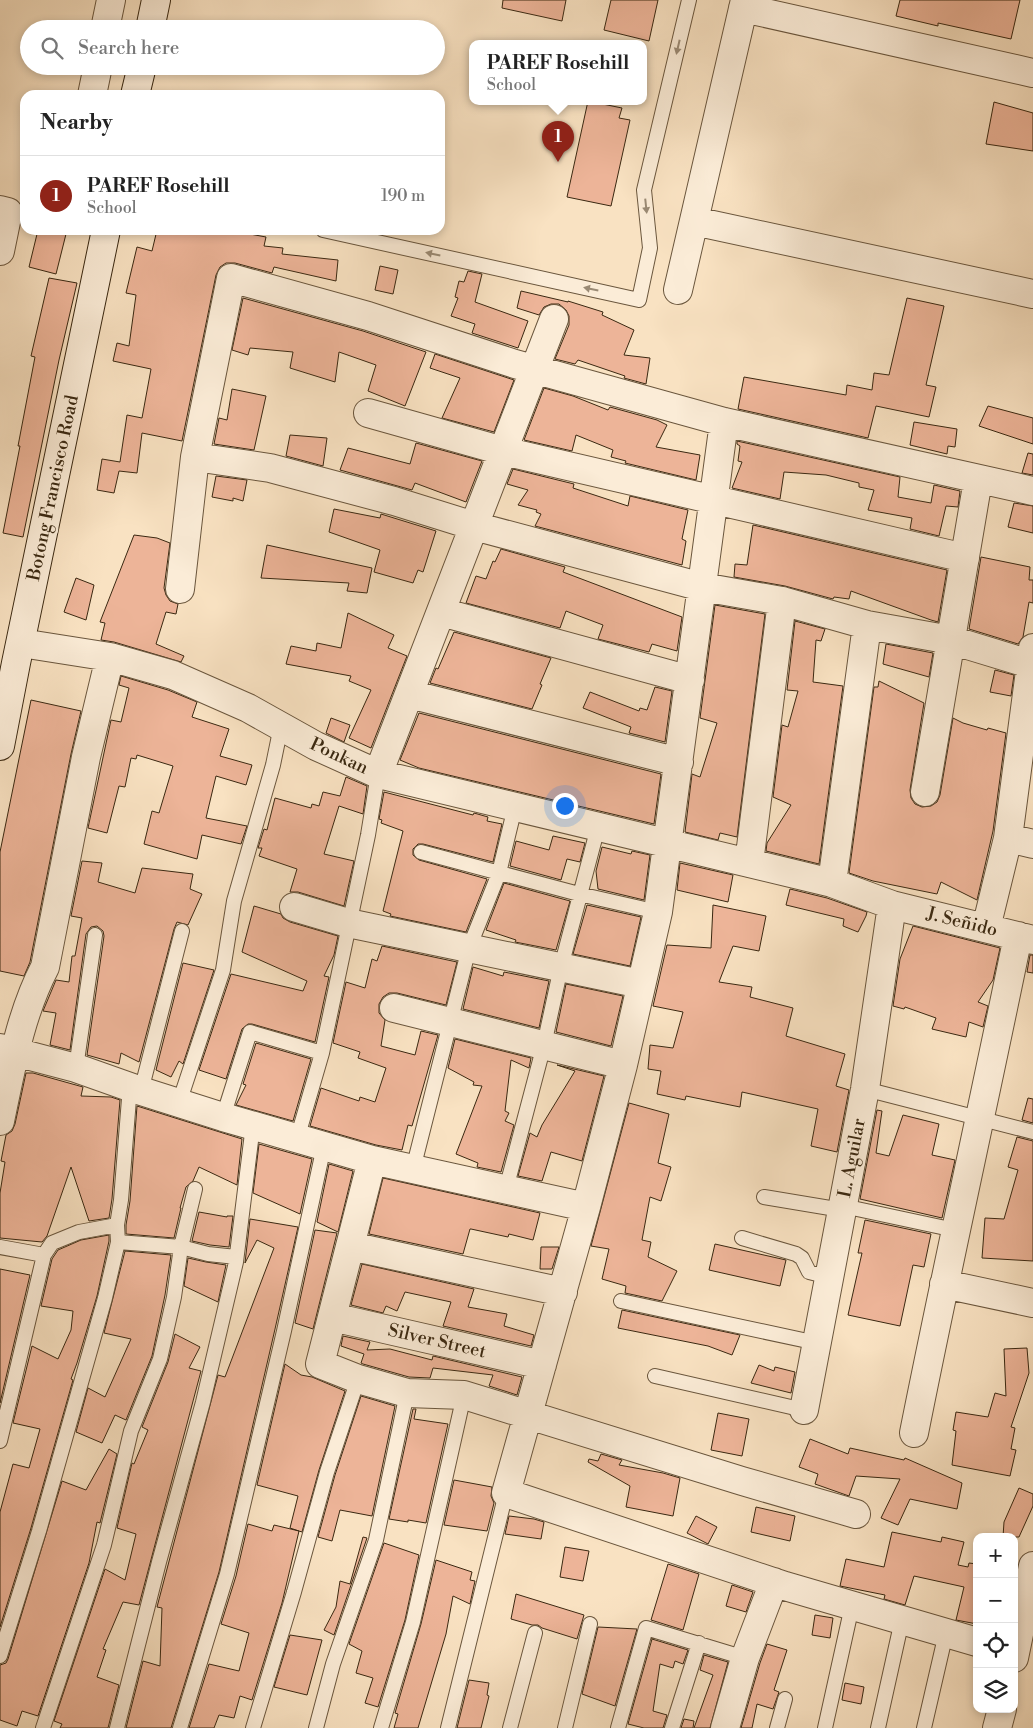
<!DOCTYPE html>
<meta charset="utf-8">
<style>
:root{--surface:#fff;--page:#f6f6f6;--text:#222;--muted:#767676;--line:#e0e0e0;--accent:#8f2418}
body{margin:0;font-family:"Libre Bodoni",serif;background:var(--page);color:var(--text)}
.controls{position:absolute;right:15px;bottom:15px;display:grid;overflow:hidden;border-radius:10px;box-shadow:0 2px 8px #0003}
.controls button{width:45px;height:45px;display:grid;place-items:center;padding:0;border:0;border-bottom:1px solid var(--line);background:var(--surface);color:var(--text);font:25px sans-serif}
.you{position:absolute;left:564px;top:805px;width:18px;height:18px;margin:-12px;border:4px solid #fff;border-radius:50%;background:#1a73e8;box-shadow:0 0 0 8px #1a73e833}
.badge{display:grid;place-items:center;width:32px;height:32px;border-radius:50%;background:var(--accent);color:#fff;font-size:16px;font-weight:700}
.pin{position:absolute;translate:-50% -41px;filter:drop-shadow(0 1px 2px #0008)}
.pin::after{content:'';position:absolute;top:26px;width:18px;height:15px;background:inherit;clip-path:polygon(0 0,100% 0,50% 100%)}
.popup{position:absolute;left:469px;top:40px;width:178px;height:65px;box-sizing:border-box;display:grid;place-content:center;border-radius:10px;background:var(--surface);filter:drop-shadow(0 1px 4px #0005);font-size:16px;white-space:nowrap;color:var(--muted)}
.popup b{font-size:19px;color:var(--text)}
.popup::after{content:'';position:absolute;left:50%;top:100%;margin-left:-10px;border:10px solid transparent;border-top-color:var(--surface)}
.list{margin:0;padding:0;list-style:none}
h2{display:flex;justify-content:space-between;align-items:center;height:65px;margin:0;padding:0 20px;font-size:21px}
h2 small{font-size:16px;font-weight:400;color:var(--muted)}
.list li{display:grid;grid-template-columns:32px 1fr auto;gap:15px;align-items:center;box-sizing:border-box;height:80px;padding:0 20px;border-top:1px solid var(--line)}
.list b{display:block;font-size:19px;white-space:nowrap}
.list p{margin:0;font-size:16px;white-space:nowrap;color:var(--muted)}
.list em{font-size:16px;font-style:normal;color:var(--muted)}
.icon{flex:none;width:28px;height:28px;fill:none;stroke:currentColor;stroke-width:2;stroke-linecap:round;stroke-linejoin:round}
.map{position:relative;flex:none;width:1033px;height:1728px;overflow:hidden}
.search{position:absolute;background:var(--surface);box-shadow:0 2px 8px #0003;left:20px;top:20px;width:425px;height:55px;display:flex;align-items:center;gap:12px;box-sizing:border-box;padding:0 18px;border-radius:28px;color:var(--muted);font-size:19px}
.panel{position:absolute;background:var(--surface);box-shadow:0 2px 8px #0003;left:20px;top:90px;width:425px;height:145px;border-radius:15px}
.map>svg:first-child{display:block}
.building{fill:#edb498;stroke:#3a2811}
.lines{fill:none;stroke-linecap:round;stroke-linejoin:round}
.lane-casing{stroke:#6a563d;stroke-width:16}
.street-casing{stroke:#6a563d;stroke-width:30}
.secondary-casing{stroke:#3a2811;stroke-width:30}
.lane{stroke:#fbecd7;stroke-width:14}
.street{stroke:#fbecd7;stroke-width:28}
.secondary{stroke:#fbecd7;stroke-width:28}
.oneway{fill:#9a8a74}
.labels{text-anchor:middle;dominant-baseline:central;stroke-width:5;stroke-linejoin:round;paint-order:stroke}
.street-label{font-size:18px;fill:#3a2811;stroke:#fbecd7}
</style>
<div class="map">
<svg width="1033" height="1728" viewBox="0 0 1033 1728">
<rect width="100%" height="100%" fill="#f9e2c2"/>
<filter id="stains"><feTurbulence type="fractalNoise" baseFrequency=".004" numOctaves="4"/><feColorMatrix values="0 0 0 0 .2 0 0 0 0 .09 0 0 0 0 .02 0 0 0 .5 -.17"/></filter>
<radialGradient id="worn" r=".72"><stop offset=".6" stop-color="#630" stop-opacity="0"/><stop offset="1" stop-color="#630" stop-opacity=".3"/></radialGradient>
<path class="building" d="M503,0H566L562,21L502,8Z
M611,0H658L649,41L604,30Z
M900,0H1020L1011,39L938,23V26L896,16Z
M588,101L622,108L619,118L630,120L611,206L567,197Z
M994,102L1033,113V151L986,144Z
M38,230H67L56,274L29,267Z
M157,230H228L266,237L264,246L283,248L282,254L338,260L336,281L274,267L272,273L235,263H226L220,267L216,275L182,441L142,433L137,473L119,471L114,493L97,490L102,459L120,462L127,415L142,418L151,369L113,361L117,343L129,346L136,295L126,293L137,247L152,251Z
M380,266L398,270L393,294L375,290Z
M468,271L482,274L475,302L528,321L518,348L472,333L475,324L451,316L458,298L455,297L459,281L464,282Z
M49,278L77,283L59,360L23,537L3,533L20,446H18L35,357L31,356Z
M521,291L568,302V301L603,312L602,315L634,330L624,355L650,358L646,384L624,378L625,376L578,360L575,364L555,359L569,325V316L566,310L559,304H551L544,307L539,315L517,308Z
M243,298L363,331L426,352L405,406L368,391L376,365L339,352L335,382L290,368L293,352L250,348L248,355L232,350Z
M907,298L944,306L926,385L936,387L929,417L876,406L868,438L738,409L744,377L846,395L847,385L872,390L874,373L889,375Z
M435,354L514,380L494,432L442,418L460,378L430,368Z
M544,388L573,396L608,410L610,407L657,420L667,425L656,447L700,455L696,480L625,463L626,461L611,457L613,450L576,435L572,451L524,440Z
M232,389L266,396L254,450L214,444L219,418L227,420Z
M988,406L1033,418V444L979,426Z
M914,422L957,429L955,447L948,446L947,454L910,445Z
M290,435L327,438L323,466L286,456Z
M737,441L900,477L898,497L931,503L934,485L960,491L958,507L946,506L939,536L910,529L912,518L868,510L874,490L859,487V483L826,475L784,472L780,499L732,488L742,462L738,461L740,446L737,444Z
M416,443L482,461L466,502L415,483L412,490L340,470L348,448L410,464Z
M1028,453L1033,454V475L1022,473Z
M513,469L574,484L573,488L628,506L630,496L688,510L682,539L686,541L682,565L535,526L541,514L536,512L537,510L518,505L528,490L507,484Z
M216,476L247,480L243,501L233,498V501L212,497Z
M1014,503L1033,506V533L1008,527Z
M334,509L380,518L381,514L436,531L423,572L418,570L413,583L374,572L380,550L329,532Z
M753,525L947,570L938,622L931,620L851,591L849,599L834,597L833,599L785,586L734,577L735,564L747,565Z
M134,535L157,538L170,543L164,588L166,595L170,601L178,604L176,614L166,612L156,644L184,656L181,662L114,642L101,640L105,623L100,622Z
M267,545L372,568L367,593L347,591L349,583L261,578Z
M501,549L565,567L563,572L682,617L677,651L652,644L649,652L598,639L603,625L566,611L560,628L466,603L476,576L486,579L493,561L495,562Z
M981,557L1030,567L1029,580H1033V603L1029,602L1023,637L1018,644L969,629Z
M76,578L94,585L86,620L64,612Z
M715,605L765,614L737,837L720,833L718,840L685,832L692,774L700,777L717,723L700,718Z
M348,613L394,635L388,648L407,656L371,748L349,738L371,690L349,681L351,676L286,664L291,646L316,651L317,643L341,648Z
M795,621L825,629L821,641L816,640L813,682L843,686L819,864L766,851L767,843L791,805L773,797L782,725L788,727L798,691L787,690Z
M454,632L551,658L540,684L542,685L532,709L430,683L436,668L438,669Z
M886,644L933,653L929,677L883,664Z
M995,670L1014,675L1011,696L990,692Z
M121,676L168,690L197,702L192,717L229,729L220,756L252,765L246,785L216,776L206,818L247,826L241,844L202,835L197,859L144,844L152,811L159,813L173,766L137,755L136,759L131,758L125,787L119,786L107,833L88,828L111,720L121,722L129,688L119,685Z
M879,681L924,703L910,790L911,798L915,804L922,807L931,806L937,802L940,795L953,718L963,723L987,730L988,728L1006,733L993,831L977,900L941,882L937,894L873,881L849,873L874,687H878Z
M655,687L672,691L665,742L629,733L631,727L583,708L590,692L639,711L640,708L647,710Z
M31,700L81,711L71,754L30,962L24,976L0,971V852Z
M419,713L661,774L654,824L419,768L400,760Z
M331,718L350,725L344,742L326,733Z
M346,777L367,786L363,814L339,806L324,854L354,861L344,906L298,892H290L297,869L259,856L262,848H258L264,829L267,830L275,798L311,808L312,804L319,806L323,792L340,796Z
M384,792L473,815L474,813L488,817L487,821L502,824L493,862L423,844H418L413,849V855L419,860L487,879L466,932L390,916L391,914L383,911L403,831L381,823L382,820L379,819Z
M553,836L585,843L580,862L567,859L561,880L510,866L516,841L549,850Z
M602,847L631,854L632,851L650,855L644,900L598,889L596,871Z
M82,861L102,863L98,882L135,893L142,868L193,874L190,889L202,894L188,925L177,922L174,929L139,1062L121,1053L119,1064L87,1055L104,936L103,931L97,926L91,927L86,934L70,1050L50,1045L56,1013L43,1011L56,980L69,982L72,956H75L82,918L71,916Z
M680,863L733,875L728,902L677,890Z
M504,883L570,901L556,950L515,942L516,940L486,930Z
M790,889L827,898L867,912L866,916L858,932L843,926L844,919L786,905Z
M587,905L641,917L630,966L573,954Z
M713,905L766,916L759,951L733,946L719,982L752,987L750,997L793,1008L786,1036L845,1054L836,1086L849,1090L837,1152L811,1146L818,1109L742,1092L740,1107L686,1096L685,1100L657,1094L661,1071L648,1069L650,1045L673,1048L683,1012L653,1006L667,945L711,948Z
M254,906L281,914L283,918L290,922L338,936L334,955L324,976L329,977L315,1042L252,1024H248L242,1029L226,1079L199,1070L231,974L303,991L307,981L242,952Z
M913,926L1000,948L993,980L978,1002L988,1006L983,1027L969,1022L966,1037L932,1029L936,1018L905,1007L904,1009L893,1006L900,959Z
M382,946L457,962L446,1005L397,993H389L383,997L379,1004V1013L385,1020L381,1046L415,1055L421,1031L438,1035L412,1126L408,1125L402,1150L376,1145L310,1126L321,1088L359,1101L360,1097L375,1102L386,1068L358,1058L360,1052L333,1043L346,982L365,988L372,959L377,961Z
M1030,955H1033V973L1027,972Z
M183,963L214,970L183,1064L179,1061L171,1077L156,1070Z
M473,967L503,976L504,972L549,981L539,1028L463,1009Z
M566,984L623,996L611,1046L556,1032Z
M455,1039L531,1058L529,1068L511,1060L505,1111L509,1113L505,1121L514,1125L501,1172L477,1167L478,1163L456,1154L482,1086L473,1085L474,1082L448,1068Z
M256,1043L311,1059L293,1121L236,1105L246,1085L243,1084Z
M557,1065L604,1076L582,1161L551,1152L542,1181L518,1176L530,1133L537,1137L542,1125L575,1071Z
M26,1073H33L83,1087L81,1096L111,1097L120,1100L112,1199L109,1218L89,1221L71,1167L47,1236L42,1242L0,1238V1193L5,1162L1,1161L6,1135L12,1131L15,1124Z
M1028,1098L1033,1099V1123L1022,1120Z
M629,1103L669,1114L658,1163L671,1167L661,1201L650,1197L642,1240L651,1242L648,1257L677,1271L662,1301L625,1293L626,1286L602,1279L609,1249L591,1246Z
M137,1106L242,1139L237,1185L199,1167L193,1181L186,1187L180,1208H181L174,1238L126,1234V1225L130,1201Z
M877,1110L882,1111L876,1153L889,1156L903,1115L939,1124L932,1155L955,1160L942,1218L860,1199Z
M1017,1137L1033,1141V1261L982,1258L985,1218L1004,1219L1018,1170L1008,1167Z
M259,1144L312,1159L300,1214L253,1193Z
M329,1164L353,1171L338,1232L317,1222Z
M383,1178L540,1213L533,1240L509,1234L508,1237L471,1229H470L463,1254L369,1234Z
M199,1212L227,1217V1216H233L229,1247L210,1245L192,1241Z
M250,1219L298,1227L275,1329L219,1572L171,1728H126L143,1661L160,1666L162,1608L157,1607L218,1375L225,1377L274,1248L257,1240L245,1263Z
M865,1220L931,1234L924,1267L913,1265L900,1326L848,1315L862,1253H858Z
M315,1230L337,1233L313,1329L295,1323Z
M109,1235V1241L97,1296L77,1363L71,1379L73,1380L31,1528L0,1627V1512L13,1464L29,1468L40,1429L13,1423L32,1346L58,1359L71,1330L73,1311L41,1306L52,1259L58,1250L81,1240Z
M715,1244L786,1260L780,1286L709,1270Z
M541,1247H559L552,1269H540Z
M125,1251L171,1255L165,1295L152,1356L126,1420L115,1415L102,1443L76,1432L88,1388L105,1397L131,1339L104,1333Z
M188,1258L206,1262L226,1265L218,1302L184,1286Z
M362,1264L474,1289L468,1307L507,1314L504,1326L534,1335L531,1346L443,1326L451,1302L405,1292L397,1311L386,1306L383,1313L351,1305Z
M0,1269L30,1275L0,1403Z
M622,1310L740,1335L732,1355L708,1346L618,1328Z
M175,1334L200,1347L189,1368L201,1371L139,1605L123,1602L103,1649L106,1650L97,1677L119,1685L108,1728H60L62,1724L54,1721L105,1569L125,1580L136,1534L117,1528L132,1463L134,1464L148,1430L142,1427L168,1362Z
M343,1336L370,1342L367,1350L390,1349L432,1360L433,1356L522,1377L517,1395L489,1386L493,1375L433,1368L430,1378L409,1377L363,1364L361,1363L364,1354L341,1346Z
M1027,1348L1029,1373L1011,1427L1015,1428L1011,1449L1016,1450L1010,1476L952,1465L956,1431L953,1430L956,1412L988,1417L995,1393L1006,1396L1004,1349Z
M285,1364L301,1375L312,1377L345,1391L319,1470L302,1532L290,1528L298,1496L257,1485Z
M759,1365L774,1371L775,1367L795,1372L791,1393L751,1383Z
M361,1396L395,1406L372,1516L340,1510L332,1541L318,1537L335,1475Z
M413,1409H416L414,1419L448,1424L426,1523L408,1520V1522L389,1519Z
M718,1413L749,1419L742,1456L711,1450Z
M810,1439L848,1454L850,1448L904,1460L905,1458L962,1483L957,1509L910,1499L898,1525L881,1518L900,1479L856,1476L849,1496L815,1484L818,1474L799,1467Z
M109,1449L117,1454L100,1523L97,1522L89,1563L38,1716L22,1711L17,1726L0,1720V1665L6,1663L8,1659L62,1481L86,1490Z
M601,1454L622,1460L619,1465L663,1473L680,1478L673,1516L626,1507L630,1486L588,1462L589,1459L598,1461Z
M454,1480L492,1487L491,1496L494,1503L487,1531L444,1525Z
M1019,1488L1033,1494V1506L1019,1537H1003L1004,1522Z
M756,1507L795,1516L790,1541L751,1532Z
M509,1516L534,1519L544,1522L541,1539L505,1534Z
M696,1516L717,1527L708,1544L687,1533Z
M248,1524L272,1531L274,1525L299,1531L282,1603L252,1700L240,1696L234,1718L219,1715L214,1728H189L209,1664L239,1671L249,1633L221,1624L236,1576Z
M892,1532L941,1542L942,1537L964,1542L958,1565L968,1567L969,1563L977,1564V1624L956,1620L964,1587L914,1576L905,1605L884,1599L885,1595L840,1586L846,1559L884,1567Z
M363,1537L367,1538L334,1635L324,1630L336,1607L340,1581L350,1584Z
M384,1543L419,1555L405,1620L378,1707L365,1703L373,1678L356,1673L362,1651L349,1644Z
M565,1547L589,1551L583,1581L560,1577Z
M436,1560L472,1572L470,1580L475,1581L470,1604L453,1596L446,1634L418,1728H394L398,1714L395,1713L421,1624Z
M668,1564L699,1574L683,1630L651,1620Z
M732,1585L753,1592L746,1612L726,1606Z
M516,1594L584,1615L577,1639L542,1628L538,1625H532L511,1619Z
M815,1615L833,1618L830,1638L812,1635Z
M598,1627L637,1629L615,1706L582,1694Z
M290,1635L322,1640L307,1695L274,1687Z
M652,1639L688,1650L683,1664L675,1661L673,1668L660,1664L653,1711L667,1715L663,1728H644L628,1724Z
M767,1644L787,1650L774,1690L779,1692L773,1709L757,1704L752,1728H741L760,1663Z
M704,1655L728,1662L710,1728H694L713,1675L700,1670Z
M469,1680L489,1683L487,1695L489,1696L481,1728H457Z
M845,1683L864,1687L861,1704L842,1700Z
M684,1719L694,1721L693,1728H681Z"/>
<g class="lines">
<g class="lane-casing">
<path id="lane" d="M323,230L639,300L650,248L644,190L689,0
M421,852L579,894L658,912
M76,1068L95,935
M865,1089L1033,1132
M141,1091L182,931
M179,1103L223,970L234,901L273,765L281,726
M223,1117L250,1032L322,1053
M297,1139L322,1053L368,835L378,774
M413,1169L469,948L499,873L515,807
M506,1189L544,1045L561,967L598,827
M764,1197L842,1210
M843,1206L955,1230
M742,1238L796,1254L802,1258L809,1272L829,1277
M118,1242L181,1247L208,1254L236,1257
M0,1247L44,1255
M621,1301L817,1343
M655,1376L804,1410
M0,1441L44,1255L52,1243L79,1232L117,1225
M0,1656L39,1531L105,1298L118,1242L117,1225L121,1200L130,1086
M43,1728L104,1545L131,1431L160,1359L174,1297L181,1247L195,1189
M117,1728L159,1562L203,1402L236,1262L253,1125
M180,1728L227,1574L284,1331L324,1146
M253,1728L294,1592L327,1472L358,1379
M316,1728L333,1664L376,1540L407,1393
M381,1728L413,1622L464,1395
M448,1728L506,1493
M510,1728L535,1633
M565,1728L590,1624
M618,1728L646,1628L745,1658
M672,1728L699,1643
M777,1728L785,1699
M825,1728L852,1606
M878,1728L902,1620
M924,1728L946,1633"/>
</g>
<g class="street-casing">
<path id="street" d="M743,8L1033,73
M105,29L111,0
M92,95L98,66
M0,210L8,212L0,251
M694,221L1033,294
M678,290L745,0
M368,413L503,451L965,558
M724,422L658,912L623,1065L586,1207L506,1493L785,1586L977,1642
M195,457L270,468L394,501L474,526L702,587L782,601L867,625L951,640L1033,665
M180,589L195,457L231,278L368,316L515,364L724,422L1033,491
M441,612L690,680
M21,643L110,657L173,675L248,708L316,746L378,774L832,883L892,905L1033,940
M409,694L679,762
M378,774L554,319
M925,792L978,480
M1008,838L1033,844
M749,863L782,601
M832,883L867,625
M294,907L348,923L641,984
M986,928L1008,838L1033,648
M394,1008L623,1065
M0,1048L76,1068L141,1091L223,1117L372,1160L586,1207
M0,1121C11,1069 20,1015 45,967L86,757L110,657
M372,1160L320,1364L358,1379L407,1393L464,1395L742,1481L856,1514
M350,1246L563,1292
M944,1284L1033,1303
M332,1317L542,1365
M804,1410L865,1089L892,905
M914,1433C947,1267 984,1102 1018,936
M1014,1658L1033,1566
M725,1728L745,1658L774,1582
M997,1728L1002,1709"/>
</g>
<g class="secondary-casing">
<path id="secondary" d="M150,29L156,0
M135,95L142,66
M0,746L16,663L106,230"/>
</g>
<use href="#lane" class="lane"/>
<use href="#street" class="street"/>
<use href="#secondary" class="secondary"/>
</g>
<defs><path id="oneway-solid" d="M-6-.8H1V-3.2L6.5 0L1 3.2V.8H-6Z" transform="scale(1.25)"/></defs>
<g class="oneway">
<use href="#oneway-solid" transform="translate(678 47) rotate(103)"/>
<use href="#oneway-solid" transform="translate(646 206) rotate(84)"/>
<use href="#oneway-solid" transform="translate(433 254) rotate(-168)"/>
<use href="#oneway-solid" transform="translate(591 289) rotate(-168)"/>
</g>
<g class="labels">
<g class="street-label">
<text transform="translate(53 488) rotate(-78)">Botong Francisco Road</text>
<text transform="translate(339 756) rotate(25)">Ponkan</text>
<text transform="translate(962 922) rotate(14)">J. Señido</text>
<text transform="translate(852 1158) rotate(-79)">L. Aguilar</text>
<text transform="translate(437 1341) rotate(13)">Silver Street</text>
</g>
</g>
<rect width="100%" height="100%" filter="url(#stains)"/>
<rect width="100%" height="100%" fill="url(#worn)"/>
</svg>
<div class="controls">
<button>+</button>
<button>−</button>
<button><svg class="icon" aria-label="locate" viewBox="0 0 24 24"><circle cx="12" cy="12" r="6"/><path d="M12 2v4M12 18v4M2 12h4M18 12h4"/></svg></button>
<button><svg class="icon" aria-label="layers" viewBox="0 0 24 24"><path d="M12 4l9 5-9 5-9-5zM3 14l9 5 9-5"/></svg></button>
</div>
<div class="you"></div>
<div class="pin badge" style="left:558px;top:162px">1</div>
<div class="popup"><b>PAREF Rosehill</b>School</div>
<div class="search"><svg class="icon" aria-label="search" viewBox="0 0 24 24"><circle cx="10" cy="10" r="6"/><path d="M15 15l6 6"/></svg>Search here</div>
<section class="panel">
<h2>Nearby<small></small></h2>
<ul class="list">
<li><span class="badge">1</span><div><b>PAREF Rosehill</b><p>School</p></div><em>190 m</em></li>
</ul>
</section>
</div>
